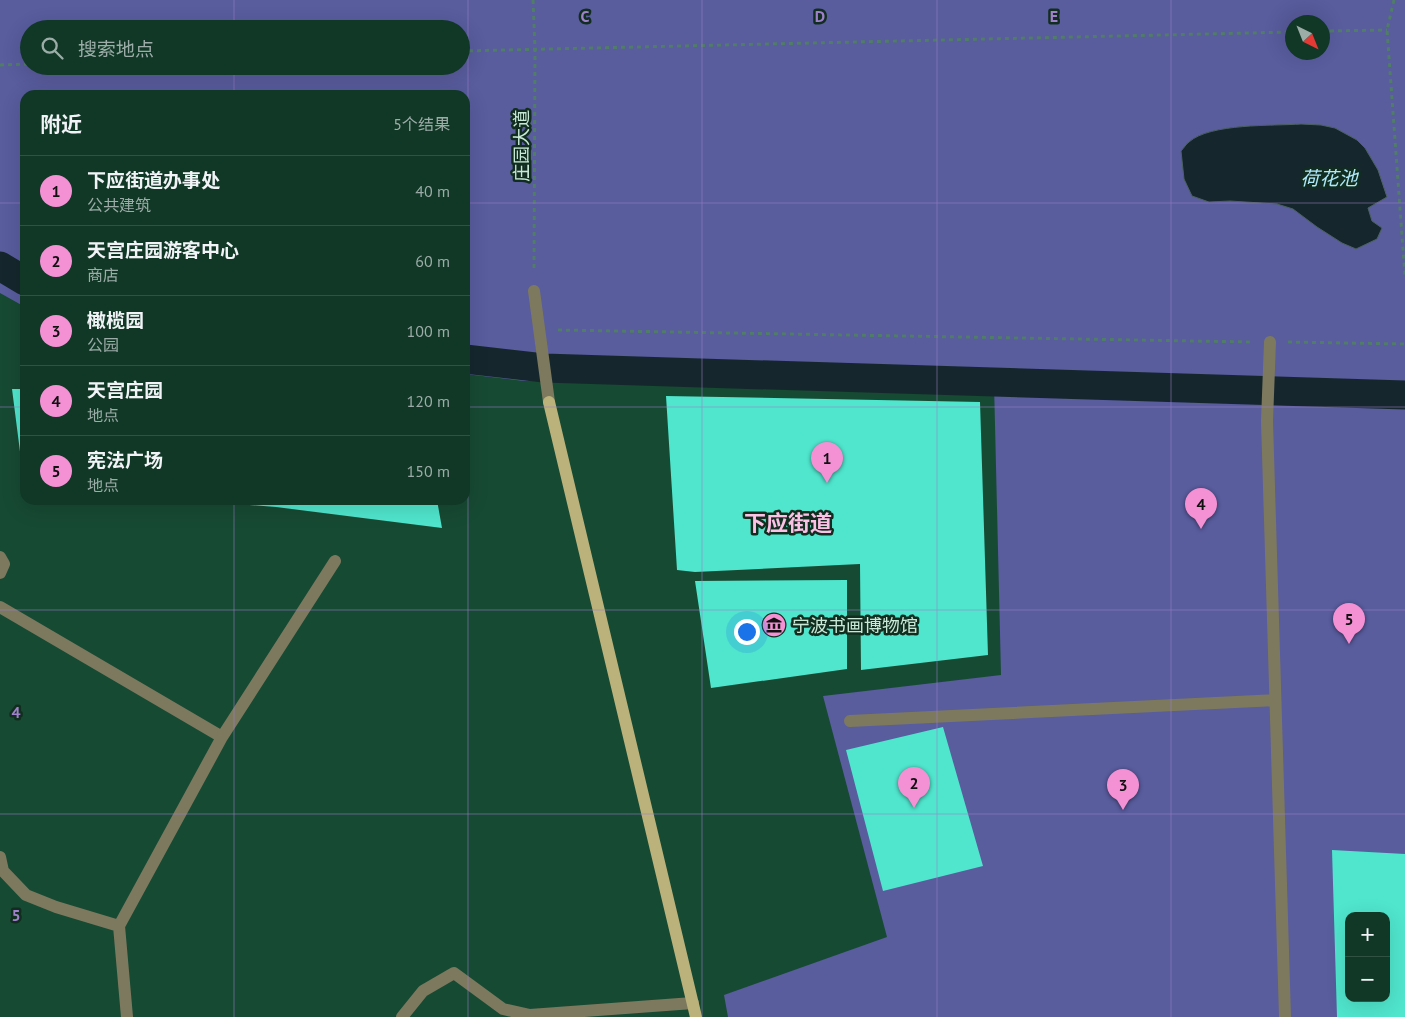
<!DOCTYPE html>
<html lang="zh">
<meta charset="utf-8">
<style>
:root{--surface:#113826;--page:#1a3f2e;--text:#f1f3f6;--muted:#9caca7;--line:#305243;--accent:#f491d4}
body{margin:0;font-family:"PT Sans","Noto Sans SC",sans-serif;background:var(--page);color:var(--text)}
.controls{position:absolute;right:15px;bottom:15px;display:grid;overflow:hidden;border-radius:10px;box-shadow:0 5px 20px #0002}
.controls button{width:45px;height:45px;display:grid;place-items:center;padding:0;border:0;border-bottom:1px solid var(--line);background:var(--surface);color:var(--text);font:25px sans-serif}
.compass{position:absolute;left:1285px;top:15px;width:45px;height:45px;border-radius:50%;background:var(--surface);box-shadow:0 5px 20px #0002;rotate:137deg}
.you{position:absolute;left:746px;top:631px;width:18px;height:18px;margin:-12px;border:4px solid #fff;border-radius:50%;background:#1a73e8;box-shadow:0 0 0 8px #1a73e833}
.badge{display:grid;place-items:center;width:32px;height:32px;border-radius:50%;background:var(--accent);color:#111;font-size:16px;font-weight:700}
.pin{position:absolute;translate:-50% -41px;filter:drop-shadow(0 1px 2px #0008)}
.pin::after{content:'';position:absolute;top:26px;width:18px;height:15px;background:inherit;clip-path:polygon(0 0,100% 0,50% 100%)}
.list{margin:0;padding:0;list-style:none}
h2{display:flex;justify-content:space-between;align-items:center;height:65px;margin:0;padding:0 20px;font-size:21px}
h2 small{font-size:16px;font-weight:400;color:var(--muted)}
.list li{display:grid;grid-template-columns:32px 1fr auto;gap:15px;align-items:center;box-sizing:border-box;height:70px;padding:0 20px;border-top:1px solid var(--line)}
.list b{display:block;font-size:19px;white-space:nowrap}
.list p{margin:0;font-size:16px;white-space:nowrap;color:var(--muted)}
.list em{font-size:16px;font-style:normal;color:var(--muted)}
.icon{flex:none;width:28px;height:28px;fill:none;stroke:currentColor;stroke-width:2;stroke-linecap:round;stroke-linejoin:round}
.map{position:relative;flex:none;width:1405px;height:1017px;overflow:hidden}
.search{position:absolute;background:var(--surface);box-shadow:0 5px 20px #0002;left:20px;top:20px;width:450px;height:55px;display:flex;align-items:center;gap:12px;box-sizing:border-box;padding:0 18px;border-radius:28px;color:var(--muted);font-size:19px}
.panel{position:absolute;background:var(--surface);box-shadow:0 5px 20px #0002;left:20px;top:90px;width:450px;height:415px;border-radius:15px}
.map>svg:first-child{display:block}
.green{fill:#595c9d;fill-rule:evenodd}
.water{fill:#15272d;stroke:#4b6160}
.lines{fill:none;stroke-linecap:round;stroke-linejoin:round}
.canal{stroke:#15272d;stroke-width:29}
.building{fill:#50e5cd;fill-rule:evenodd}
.path{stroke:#507d67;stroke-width:3;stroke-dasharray:4 4;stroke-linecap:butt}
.minor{stroke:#7d795f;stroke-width:12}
.major{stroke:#bab17b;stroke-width:12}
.grid{fill:none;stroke:#9e81ca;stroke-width:1;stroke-opacity:0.55}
.labels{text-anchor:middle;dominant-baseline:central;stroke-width:5;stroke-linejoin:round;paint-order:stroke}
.street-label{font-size:18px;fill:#c9e9d7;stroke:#112d1f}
.poi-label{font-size:18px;fill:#c9e9d7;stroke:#112d1f;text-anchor:start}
.water-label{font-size:19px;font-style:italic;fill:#afe8fb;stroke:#112d1f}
.district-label{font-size:22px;font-weight:bold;fill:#fbc2e6;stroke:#112d1f}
.grid-label{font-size:16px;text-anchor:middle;font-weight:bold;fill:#9e81ca;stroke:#112d1f;stroke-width:5;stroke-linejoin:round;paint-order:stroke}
</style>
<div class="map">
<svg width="1405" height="1017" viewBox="0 0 1405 1017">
<rect width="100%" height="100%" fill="#174a33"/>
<path class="green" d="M0,0H1405V1017H728L724,995L887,937L823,696L1001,675L994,383L524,381L465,374V95H25V307L0,293ZM1292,22H1322V52H1292ZM29,29H461V66H29ZM1349,916H1386V998H1349Z"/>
<path class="water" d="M1301,124L1321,125L1335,128L1357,140L1365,148L1378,170L1387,197L1368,208L1372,221L1382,228L1377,239L1356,249L1342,243L1317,227L1293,209L1277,204L1230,201L1209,202L1192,196L1184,179L1181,151C1184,148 1186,144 1189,142C1210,123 1273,126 1301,124Z"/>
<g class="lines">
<path class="canal" d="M0,266L25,281
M465,359L544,368L1405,395"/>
</g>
<path class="building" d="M12,389H25V483H24Z
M666,396L980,402L988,655L861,670L860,564L695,572L677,570Z
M195,500H437L442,528L276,507L195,501Z
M847,580V669L711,688L695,581Z
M943,727L983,866L883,891L846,750Z
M1332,850L1405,854V1017H1337ZM1349,916H1386V998H1349Z"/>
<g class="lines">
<path class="path" d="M533,0L535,49L534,271
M1394,0L1387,30L1405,277
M1322,31L1387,30
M461,51L1292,32
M0,65L29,64
M558,330L1252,342
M1288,342L1405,344"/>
<path class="minor" d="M534,291L549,402
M1270,342L1267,421L1285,1017
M0,557L4,564L0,573
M0,607L222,737
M850,721L1275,700
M0,857L3,871L26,895L56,907L119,926L127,1017
M119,926L222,737L335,561
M402,1017L423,991L454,973L503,1009L530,1015L693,1003"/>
<path class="major" d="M549,402L696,1017"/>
</g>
<path class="grid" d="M234,0V29M468,0V1017M702,0V1017M937,0V1017M1171,0V1017M234,66V95M0,203H25M465,203H1405M0,407H25M465,407H1405M234,500V1017M0,610H1405M0,814H1405"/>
<defs>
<g id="museum-disc" transform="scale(1.25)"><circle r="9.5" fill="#f491d4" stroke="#112d1f"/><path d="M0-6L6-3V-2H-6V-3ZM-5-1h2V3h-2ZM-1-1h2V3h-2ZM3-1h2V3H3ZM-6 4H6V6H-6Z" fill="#111"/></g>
</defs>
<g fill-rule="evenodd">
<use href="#museum-disc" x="774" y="625"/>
</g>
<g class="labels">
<g class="street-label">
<text transform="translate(521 146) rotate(-90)">庄园大道</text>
</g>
<g class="poi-label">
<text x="792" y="625">宁波书画博物馆</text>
</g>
<g class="water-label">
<text x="1329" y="178">荷花池</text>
</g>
<g class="district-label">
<text x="788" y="523">下应街道</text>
</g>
</g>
<g class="grid-label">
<text x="585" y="22">C</text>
<text x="820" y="22">D</text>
<text x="1054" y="22">E</text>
<text x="16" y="718">4</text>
<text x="16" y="921">5</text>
</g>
</svg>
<div class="controls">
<button>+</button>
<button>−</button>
</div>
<svg class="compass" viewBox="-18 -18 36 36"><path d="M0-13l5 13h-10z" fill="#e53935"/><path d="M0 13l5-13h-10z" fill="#9caca7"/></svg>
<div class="you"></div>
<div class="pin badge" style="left:827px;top:483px">1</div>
<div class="pin badge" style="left:914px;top:808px">2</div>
<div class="pin badge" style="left:1123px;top:810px">3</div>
<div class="pin badge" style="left:1201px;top:529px">4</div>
<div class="pin badge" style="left:1349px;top:644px">5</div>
<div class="search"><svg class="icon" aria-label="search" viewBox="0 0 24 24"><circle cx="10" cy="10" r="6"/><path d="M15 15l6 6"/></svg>搜索地点</div>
<section class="panel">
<h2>附近<small>5个结果</small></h2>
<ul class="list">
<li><span class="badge">1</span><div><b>下应街道办事处</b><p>公共建筑</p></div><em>40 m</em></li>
<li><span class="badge">2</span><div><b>天宫庄园游客中心</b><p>商店</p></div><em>60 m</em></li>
<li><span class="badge">3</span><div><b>橄榄园</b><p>公园</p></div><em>100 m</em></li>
<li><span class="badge">4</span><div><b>天宫庄园</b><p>地点</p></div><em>120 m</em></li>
<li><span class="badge">5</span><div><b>宪法广场</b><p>地点</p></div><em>150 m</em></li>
</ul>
</section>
</div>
